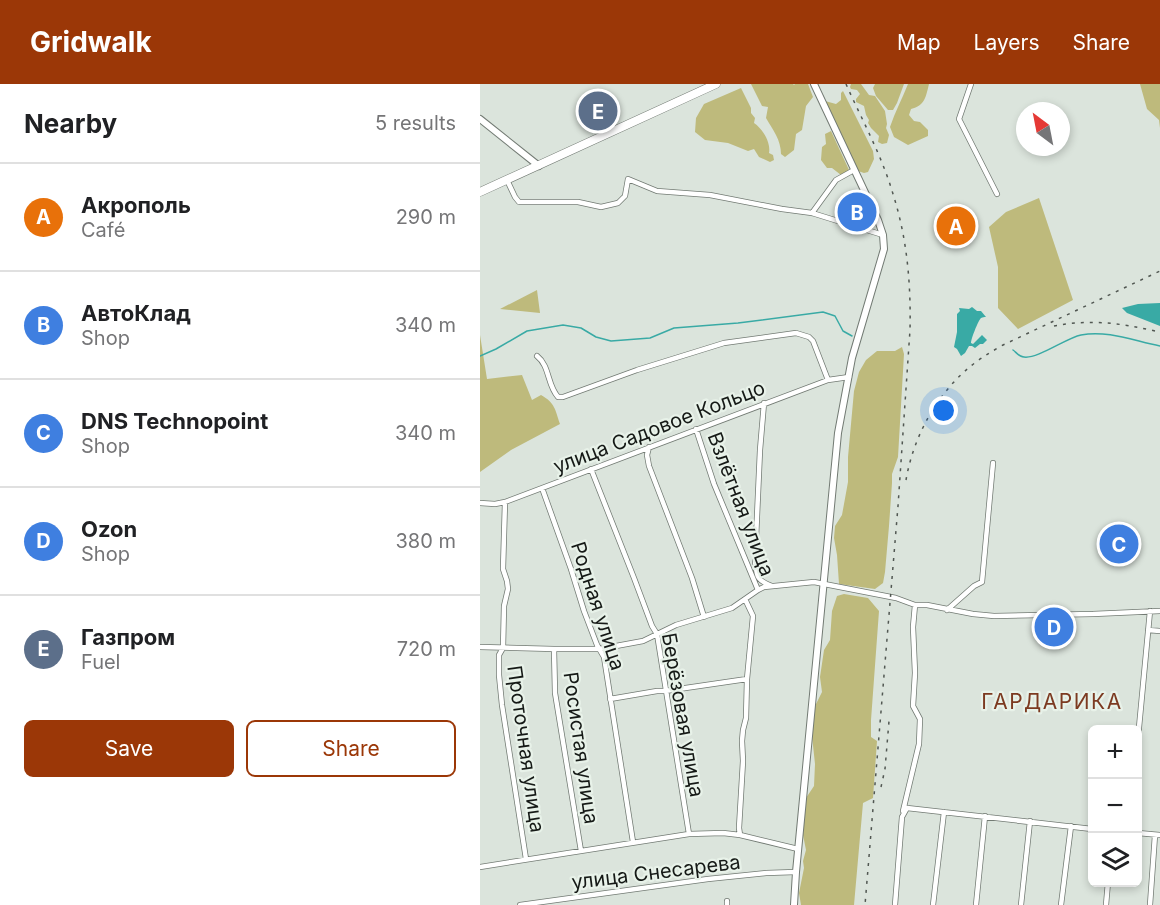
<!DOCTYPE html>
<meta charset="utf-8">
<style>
:root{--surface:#fff;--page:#f6f6f6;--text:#202124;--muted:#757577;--line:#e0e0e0;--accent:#9b3707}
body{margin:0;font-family:Inter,sans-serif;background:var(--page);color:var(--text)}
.controls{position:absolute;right:18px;bottom:18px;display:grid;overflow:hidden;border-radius:9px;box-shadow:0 3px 9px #0003}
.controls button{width:54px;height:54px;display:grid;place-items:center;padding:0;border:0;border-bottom:2px solid var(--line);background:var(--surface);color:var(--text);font:30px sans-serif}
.compass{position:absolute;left:536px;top:18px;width:54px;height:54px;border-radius:50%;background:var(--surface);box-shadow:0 3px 9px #0003;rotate:328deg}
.you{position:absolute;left:464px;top:327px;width:21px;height:21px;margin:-15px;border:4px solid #fff;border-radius:50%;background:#1a73e8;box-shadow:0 0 0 9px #1a73e833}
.badge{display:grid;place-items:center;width:39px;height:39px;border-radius:50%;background:var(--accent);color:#fff;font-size:20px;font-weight:700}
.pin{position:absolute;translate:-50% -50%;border:3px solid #fff;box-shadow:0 2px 6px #0006}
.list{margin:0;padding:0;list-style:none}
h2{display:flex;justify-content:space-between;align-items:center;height:78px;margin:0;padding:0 24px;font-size:26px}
h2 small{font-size:20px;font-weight:400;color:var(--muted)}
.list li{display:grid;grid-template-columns:39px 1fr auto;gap:18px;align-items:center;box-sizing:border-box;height:108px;padding:0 24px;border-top:2px solid var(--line)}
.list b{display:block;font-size:22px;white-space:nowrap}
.list p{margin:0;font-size:20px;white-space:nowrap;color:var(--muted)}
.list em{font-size:20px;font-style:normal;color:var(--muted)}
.actions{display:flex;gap:12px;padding:18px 24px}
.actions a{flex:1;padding:14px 0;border:2px solid var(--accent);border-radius:9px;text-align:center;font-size:21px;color:var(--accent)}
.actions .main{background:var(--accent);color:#fff}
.icon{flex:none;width:33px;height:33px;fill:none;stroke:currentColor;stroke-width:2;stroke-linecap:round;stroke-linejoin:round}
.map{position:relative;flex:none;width:680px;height:821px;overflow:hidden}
header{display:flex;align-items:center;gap:36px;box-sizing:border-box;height:84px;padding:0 30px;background:var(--accent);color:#fff}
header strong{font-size:28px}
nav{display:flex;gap:33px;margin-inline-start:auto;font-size:21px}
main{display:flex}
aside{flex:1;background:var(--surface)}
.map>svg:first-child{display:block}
.green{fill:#beba7c}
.water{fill:#39aaa5}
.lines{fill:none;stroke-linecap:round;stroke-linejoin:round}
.stream{stroke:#39aaa5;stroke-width:1.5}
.minor-casing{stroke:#727a73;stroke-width:6}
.tertiary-casing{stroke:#727a73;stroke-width:8}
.trunk-casing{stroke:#727a73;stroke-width:9}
.minor{stroke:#fff;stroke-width:4.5}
.tertiary{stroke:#fff;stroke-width:6}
.trunk{stroke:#fff;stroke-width:8}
.rail{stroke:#515752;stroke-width:1.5;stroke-dasharray:3 6;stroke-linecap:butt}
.labels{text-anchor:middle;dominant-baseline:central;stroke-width:4.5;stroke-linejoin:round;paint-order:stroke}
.street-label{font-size:20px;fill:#151916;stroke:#e8f2e9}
.neighbourhood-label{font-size:21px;letter-spacing:1.5px;fill:#7c3a21;stroke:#e8f2e9}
</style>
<header>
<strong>Gridwalk</strong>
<nav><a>Map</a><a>Layers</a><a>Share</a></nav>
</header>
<main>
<aside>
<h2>Nearby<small>5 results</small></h2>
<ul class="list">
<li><span class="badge" style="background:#e8710a">A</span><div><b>Акрополь</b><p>Café</p></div><em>290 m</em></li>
<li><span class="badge" style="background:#3f7fe0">B</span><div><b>АвтоКлад</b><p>Shop</p></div><em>340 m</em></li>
<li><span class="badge" style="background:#3f7fe0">C</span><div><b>DNS Technopoint</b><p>Shop</p></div><em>340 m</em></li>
<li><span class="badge" style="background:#3f7fe0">D</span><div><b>Ozon</b><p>Shop</p></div><em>380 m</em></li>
<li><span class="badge" style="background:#5c6f8a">E</span><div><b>Газпром</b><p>Fuel</p></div><em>720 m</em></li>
</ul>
<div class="actions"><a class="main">Save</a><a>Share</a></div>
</aside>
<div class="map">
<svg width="680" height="821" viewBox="0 0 680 821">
<rect width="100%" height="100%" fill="#dbe4dc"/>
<path class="green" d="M271,0H313L314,1L315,0H328L333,13L326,22L322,46L316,50L314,66L305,73L301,70C301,56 293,46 286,34L288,23L282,22Z
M371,0H381L389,11L395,12L405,27L407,40L406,44L409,51L407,59L402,60L398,58L399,52L391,44L388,39L389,36L386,31L384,22L376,18V15L380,10L377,6L371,5L370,3Z
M395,0H424L417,19L413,26H408L396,12L393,4Z
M428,0H449C446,12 445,22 431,25L429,31L434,37L440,38L448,46V52L428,61L414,53L410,43C415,28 422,15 428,0Z
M660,0H680V44L679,36L667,25Z
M261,4L271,24V29L275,34L274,39C283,45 291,59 289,69L293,71L294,76L290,78L279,73L274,65L268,67L248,59L225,56L215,48L216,34L224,20Z
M363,7L393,67L394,75L388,88L384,89L378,87L345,17L356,20L361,16V9Z
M351,47L369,86L361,91L352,84H347L341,76L342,63L346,60L345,50Z
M559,114L593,216L538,245L518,224V183L509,143L526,128Z
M57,206L60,229L20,225Z
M0,251L7,295L42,291L52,316L61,311C75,319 75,325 80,340L31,366L0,388Z
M422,263L424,270L418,373L412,390V399L409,442L405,488L403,499L395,505L359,500L357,471L354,454L355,442L362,431L368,398V373L374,307L379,288L386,276L397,267H415Z
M364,510L388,514L399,527L391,636V653L397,657L393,714L383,719L374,821H321L319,809L324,784L323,777L326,766L323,751L326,714L334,702L335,680L332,652L335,622L342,608L340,593L344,566L350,556L352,527L357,512Z"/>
<path class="water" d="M680,219V242L647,229L642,224L658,220Z
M492,223L497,227H501L506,233C504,233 503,233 501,234C498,237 491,255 491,259L493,260L502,251L507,256L503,260H500L495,264L492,262H489L485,269L481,272L477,265L474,263L477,248V230L480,227L479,224L489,225Z"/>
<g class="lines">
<path class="stream" d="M533,266C536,268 539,273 544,273C558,275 586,254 601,251C628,246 654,257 680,262
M0,272L16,265L47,247L83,241L101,244L116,253L131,257L170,254L194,244L258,239L343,228L355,232L363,247L372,252"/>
<g class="minor-casing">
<path id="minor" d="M491,0L479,35L517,110
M27,96L35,113L39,118H98L121,123L138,119L145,112L148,95L177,107L230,111L302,125L332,129L403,151
M332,129L356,96L374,86
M57,272C70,282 67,301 78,313H83L157,286L244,259L316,249L329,253L333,257L348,296
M284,319L280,366L275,477C277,493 276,496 292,502
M216,345L234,400L278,506
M169,363L167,371L169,382L212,494L224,533
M111,385L154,494L172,542L177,550L209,750
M62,404L91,485L104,527L117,561L124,573L153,758
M25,418L23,485L27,497L28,505L24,522L23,564L19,571V591L22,621L46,775
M0,419L15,420L25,418L348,296L369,293
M467,526L494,502L502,498L513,379
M668,546L680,547
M0,563L74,565H120L136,562L163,557L196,541L252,524L278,506L284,503L334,498L416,514L435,521H447L493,530L514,532L613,530L680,527
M74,565L75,609L101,767
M130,615L177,607H185L267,595
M658,654L670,527
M423,727L439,660L440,635L433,622L435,589L433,543L435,521
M658,749L680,751
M260,751L259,744L263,677L262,657L263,646L266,634L267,595L273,532L265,515
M0,783L209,750L243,749L260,751L318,765
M247,817V821
M40,821L228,795L286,789L316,788
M415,821L422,733L427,724L612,745
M453,821L464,728
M496,821L505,732
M541,821L550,737
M581,821L591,742
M626,821L628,798
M670,821L675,751"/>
</g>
<g class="tertiary-casing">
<path id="tertiary" d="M0,35L59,82
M314,821L316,788L358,349L372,274L404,165L403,151L398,136L334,0"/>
</g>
<g class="trunk-casing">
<path id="trunk" d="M0,108L236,0"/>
</g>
<use href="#minor" class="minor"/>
<use href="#tertiary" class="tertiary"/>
<use href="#trunk" class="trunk"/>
<path class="rail" d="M366,0C382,36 402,72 413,110C427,154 431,199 430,246L418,422L385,821
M574,242C610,235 640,239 675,247
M426,396C433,355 454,315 485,287C496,277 509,269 523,261L680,187
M401,703L405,685L409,637"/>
</g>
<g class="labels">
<g class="street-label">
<text transform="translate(179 343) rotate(-21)">улица Садовое Кольцо</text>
<text transform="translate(261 420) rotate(69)">Взлётная улица</text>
<text transform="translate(118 522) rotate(72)">Родная улица</text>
<text transform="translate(203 631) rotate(80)">Берёзовая улица</text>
<text transform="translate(101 664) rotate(82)">Росистая улица</text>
<text transform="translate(46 665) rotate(82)">Проточная улица</text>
<text transform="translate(176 788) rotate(-7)">улица Снесарева</text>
</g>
<g class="neighbourhood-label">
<text x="572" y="617">ГАРДАРИКА</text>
</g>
</g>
</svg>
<div class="controls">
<button>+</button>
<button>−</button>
<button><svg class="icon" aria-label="layers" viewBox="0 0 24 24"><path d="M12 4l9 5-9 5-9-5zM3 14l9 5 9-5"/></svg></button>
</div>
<svg class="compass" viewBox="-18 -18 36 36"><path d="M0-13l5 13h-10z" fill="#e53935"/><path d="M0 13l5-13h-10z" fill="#757577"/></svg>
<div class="you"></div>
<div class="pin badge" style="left:476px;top:142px;background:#e8710a">A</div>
<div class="pin badge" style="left:377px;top:128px;background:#3f7fe0">B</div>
<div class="pin badge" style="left:639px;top:460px;background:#3f7fe0">C</div>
<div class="pin badge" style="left:574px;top:543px;background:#3f7fe0">D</div>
<div class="pin badge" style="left:118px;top:27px;background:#5c6f8a">E</div>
</div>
</main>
